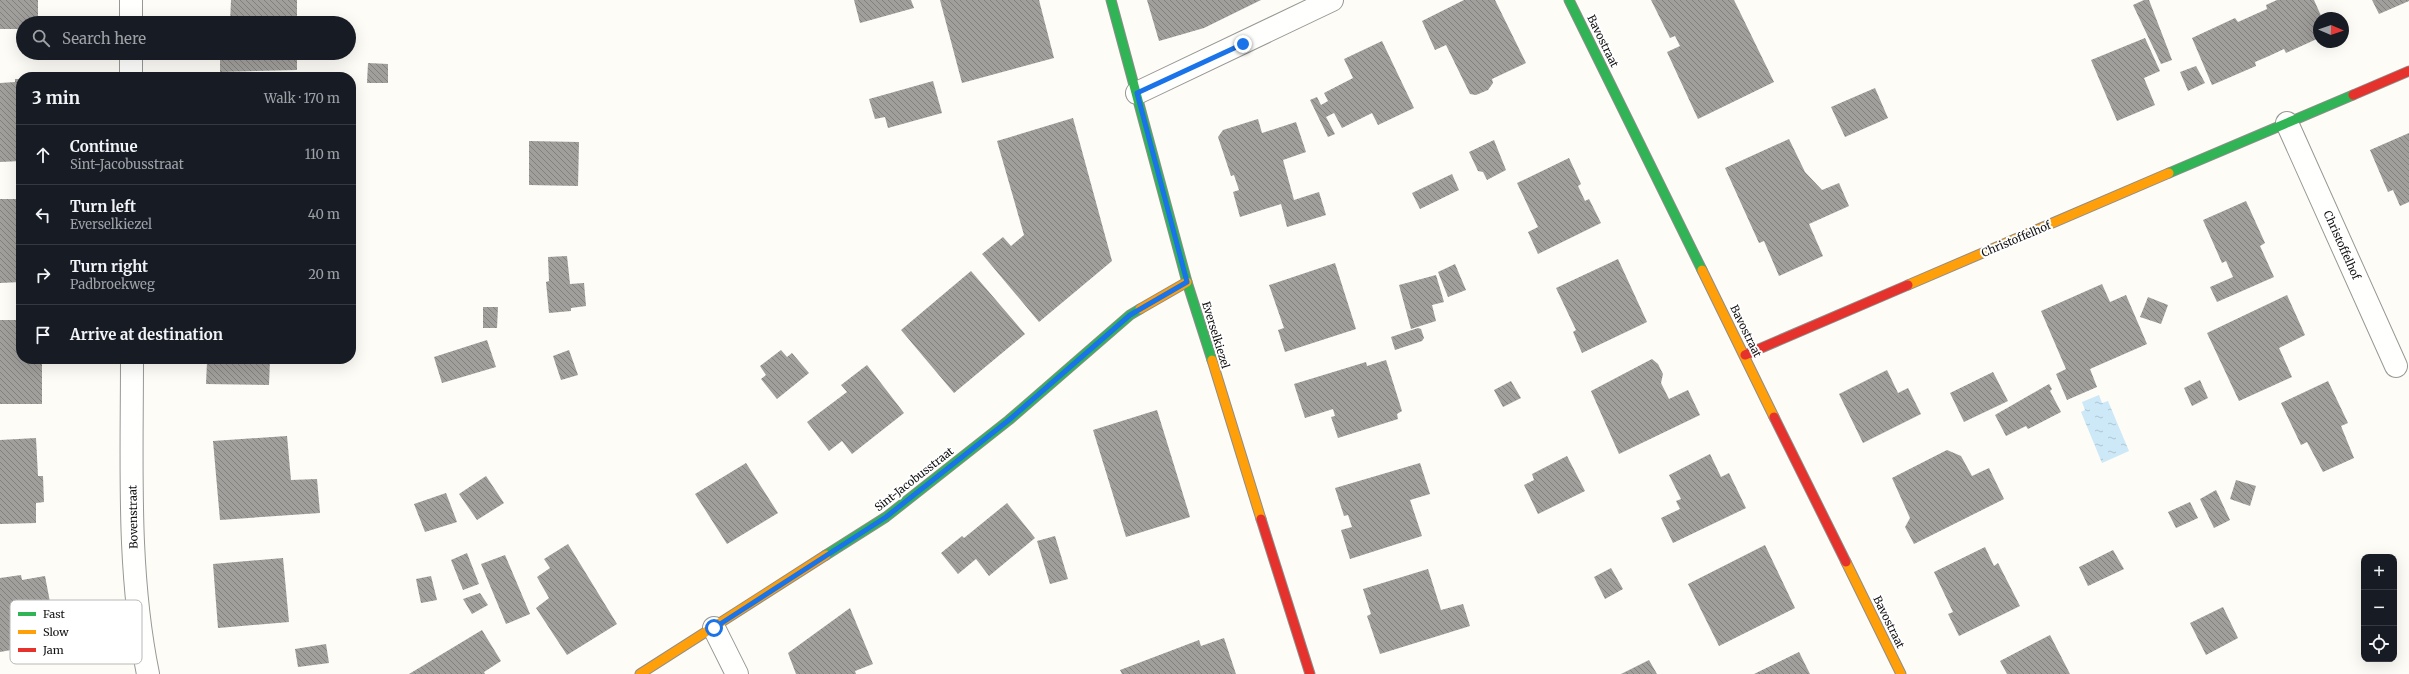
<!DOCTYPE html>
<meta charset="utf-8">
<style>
:root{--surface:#171b24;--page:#20242c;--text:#f1f3f6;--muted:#9ea1a6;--line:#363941}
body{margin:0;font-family:Merriweather,serif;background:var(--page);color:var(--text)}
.controls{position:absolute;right:12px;bottom:12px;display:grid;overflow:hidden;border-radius:8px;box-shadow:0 4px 16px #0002}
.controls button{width:36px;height:36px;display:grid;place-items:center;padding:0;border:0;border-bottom:1px solid var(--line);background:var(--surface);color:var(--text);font:20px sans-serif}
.compass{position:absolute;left:2313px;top:12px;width:36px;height:36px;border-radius:50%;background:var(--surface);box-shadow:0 4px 16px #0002;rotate:92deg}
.stop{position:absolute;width:12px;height:12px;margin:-9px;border:3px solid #1a73e8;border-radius:50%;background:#fff}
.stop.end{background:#1a73e8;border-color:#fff;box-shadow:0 1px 4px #0008}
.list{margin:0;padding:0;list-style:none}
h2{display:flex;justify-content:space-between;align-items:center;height:52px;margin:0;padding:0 16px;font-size:17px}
h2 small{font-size:13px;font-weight:400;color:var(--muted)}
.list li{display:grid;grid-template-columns:26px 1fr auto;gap:12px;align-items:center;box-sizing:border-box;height:60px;padding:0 16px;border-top:1px solid var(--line)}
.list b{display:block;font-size:15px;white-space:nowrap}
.list p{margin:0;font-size:13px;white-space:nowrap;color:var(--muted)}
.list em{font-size:13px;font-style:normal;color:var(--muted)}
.icon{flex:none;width:22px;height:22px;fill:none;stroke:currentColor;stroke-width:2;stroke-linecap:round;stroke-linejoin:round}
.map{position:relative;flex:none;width:2409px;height:674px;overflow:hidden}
.search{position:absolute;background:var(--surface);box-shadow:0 4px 16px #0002;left:16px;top:16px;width:340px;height:44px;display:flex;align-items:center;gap:10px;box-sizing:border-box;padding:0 14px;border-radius:22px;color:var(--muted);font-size:15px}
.panel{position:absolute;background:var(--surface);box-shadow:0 4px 16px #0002;left:16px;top:72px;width:340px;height:292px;border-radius:16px}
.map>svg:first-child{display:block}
.water{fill:url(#water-ripples)}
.building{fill:url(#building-back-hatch)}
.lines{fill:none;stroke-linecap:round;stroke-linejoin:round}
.street-casing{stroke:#979795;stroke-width:24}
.fast-casing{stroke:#8e8d8b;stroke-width:11}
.slow-casing{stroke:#8e8d8b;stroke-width:11}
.jam-casing{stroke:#8e8d8b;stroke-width:11}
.street{stroke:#fffffe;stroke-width:22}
.fast{stroke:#30b455;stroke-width:9}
.slow{stroke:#ff9f0a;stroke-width:9}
.jam{stroke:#e5322d;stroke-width:9}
.route{stroke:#1a73e8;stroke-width:5}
.labels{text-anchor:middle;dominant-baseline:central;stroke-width:4;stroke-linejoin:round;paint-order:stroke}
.street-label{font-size:11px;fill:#111;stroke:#fff}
.key{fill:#fff;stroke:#b8b8b8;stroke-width:1}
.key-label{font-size:11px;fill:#111}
</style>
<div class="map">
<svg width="2409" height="674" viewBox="0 0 2409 674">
<defs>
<pattern id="water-ripples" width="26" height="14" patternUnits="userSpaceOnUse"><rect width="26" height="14" fill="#cde8f7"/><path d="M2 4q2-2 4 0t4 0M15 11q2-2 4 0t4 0" fill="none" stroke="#afc6d3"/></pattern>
<pattern id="building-back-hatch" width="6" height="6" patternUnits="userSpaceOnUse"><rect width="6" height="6" fill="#a19f9c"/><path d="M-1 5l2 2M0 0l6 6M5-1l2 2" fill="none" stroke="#82807e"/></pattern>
</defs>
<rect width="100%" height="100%" fill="#fdfcf7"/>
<path class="water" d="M2099,395L2102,403L2108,401L2129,451L2102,463L2081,412L2085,410L2082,402Z"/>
<path class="building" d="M0,0H38V23H23V29H0Z
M231,0H297V23H230Z
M854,0H911L914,8L860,23Z
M940,0H1039L1054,58L962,83Z
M1147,0H1261L1204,28L1159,41Z
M1464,0H1495L1526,63L1492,79L1493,83L1488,90L1476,95L1470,94L1446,45L1435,50L1422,21Z
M1651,0H1734L1774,82L1698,119L1667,52L1680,46L1675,36L1670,38Z
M2144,0H2149L2172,60L2161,64L2133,5Z
M2277,0H2314L2322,18H2319V38L2286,53L2284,49L2269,56L2255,62L2256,66L2212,85L2192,38L2235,18L2238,22L2267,9L2266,5Z
M2372,0H2409V1L2379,14Z
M2145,38L2160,71L2144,78L2155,105L2117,121L2091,60Z
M1382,41L1414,108L1378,125L1372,113L1342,128L1334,113L1326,117L1335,134L1328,137L1310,100L1317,97L1321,105L1328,101L1324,93L1353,78L1344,59Z
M220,53H297V70L220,72Z
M368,63L388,64V83H367Z
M2196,66L2205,83L2188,91L2180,72Z
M15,79H21V161L0,162V83L15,82Z
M933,81L942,113L888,128L885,117L875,119L869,99Z
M1875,88L1888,118L1845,137L1831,107Z
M1073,118L1112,261L1039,322L982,254L1003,237L1011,246L1024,235L997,141Z
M1258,119L1262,133L1296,122L1306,152L1283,160L1294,200L1319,192L1326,215L1287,227L1281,204L1240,217L1233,192L1239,190L1234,175L1231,176L1218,137L1223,130Z
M2409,133V202L2400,206L2393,190L2388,192L2370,150Z
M1789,139L1805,172L1822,190L1839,183L1849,206L1809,224L1823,256L1779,276L1764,241L1759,243L1725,168Z
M1494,140L1506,170L1487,180L1483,172L1478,171L1469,152Z
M529,141L579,142L578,186L529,185Z
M1569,158L1581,184L1578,186L1585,201L1589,199L1601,223L1538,254L1528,232L1538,227L1517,183Z
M1452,174L1459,190L1420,209L1412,193Z
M0,199H21V282L0,283Z
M2246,201L2265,243L2260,246L2274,277L2217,302L2210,287L2233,277L2226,261L2222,263L2203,220Z
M567,256L570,284L584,283L586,306L571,308V311L549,313L546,282L549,281L548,257Z
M1618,259L1647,322L1582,353L1573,332L1576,330L1556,288Z
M1335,263L1356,329L1285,352L1278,330L1284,328L1269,285Z
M1455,264L1466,290L1448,297L1438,272Z
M971,271L1025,334L954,393L901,330Z
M1436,275L1444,302L1432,305L1436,321L1411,329L1399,285Z
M2102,284L2110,302L2126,295L2147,344L2090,369L2097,387L2067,400L2056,374L2066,369L2041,311Z
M2287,295L2305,335L2279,348L2292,377L2239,401L2207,333Z
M2148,297L2168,305L2161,324L2140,317Z
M483,307H498L497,328H483Z
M0,320H21V359H42V404H0Z
M1418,328L1421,329L1424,338L1422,341L1395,350L1391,337Z
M487,340L496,367L442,383L434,357Z
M569,350L578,375L561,380L553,356Z
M781,350L787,357L792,353L809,373L777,399L761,379L766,375L760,366Z
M201,359H270L269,385L206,384L207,362H201Z
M1652,359L1658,364L1663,374L1661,383L1669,399L1688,390L1700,415L1619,454L1591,391Z
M1386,360L1402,411L1397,414L1398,419L1338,438L1331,417L1335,416L1333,409L1305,418L1294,384L1366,362L1367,366Z
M867,365L904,413L852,454L842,441L829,451L807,422L847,392L841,385Z
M1887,370L1898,393L1908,388L1921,414L1863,443L1839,394Z
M1993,372L2008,401L1964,422L1950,393Z
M2200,380L2208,398L2192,406L2184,388Z
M1511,381L1521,398L1503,407L1494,390Z
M2328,381L2348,423L2341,426L2354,458L2323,472L2307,442L2301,445L2281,403Z
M2049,384L2052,389L2050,391L2061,412L2028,429L2026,426L2006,436L1995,415Z
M1157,410L1190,517L1126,537L1093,430Z
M287,436L291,480L317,479L320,513L220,520L213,441Z
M36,438L38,476H43L44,502L36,503V523L0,524V440Z
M1947,450L1961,456L1972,476L1989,468L2004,499L1914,544L1905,527L1910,518L1892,478Z
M1710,454L1721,477L1729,473L1746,508L1673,543L1661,518L1680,509L1676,501L1681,499L1669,475Z
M1567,456L1585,491L1538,514L1524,485L1534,480L1532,474Z
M746,463L778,513L727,544L695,494Z
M1420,463L1430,494L1410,500L1422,536L1350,559L1341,530L1352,527L1348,515L1344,516L1335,488Z
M486,476L504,503L477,520L459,494Z
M2236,480L2256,486L2250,506L2230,499Z
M2216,490L2230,520L2214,528L2200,499Z
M446,493L457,522L425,532L414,504Z
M2190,502L2198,518L2176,528L2168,512Z
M1007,503L1035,538L989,576L976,559L958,574L941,553L962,536L964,538Z
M1055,536L1068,579L1050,584L1037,541Z
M568,544L617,624L567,655L536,608L549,598L537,577L550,568L544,559Z
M1765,545L1795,608L1719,646L1688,584Z
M1985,547L1994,566L1998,563L2020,606L1959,636L1948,614L1953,612L1934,572Z
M2113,550L2124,569L2088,586L2079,567Z
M467,553L479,584L463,590L451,560Z
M505,555L530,614L506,624L481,564Z
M283,558L289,622L218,628L213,564Z
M1611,568L1623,589L1605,599L1594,577Z
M1428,569L1441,610L1463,604L1470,626L1380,654L1367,616L1371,614L1363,589Z
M21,575L22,580L45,576L50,602L53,601L60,641L0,652V578Z
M431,576L437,600L421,603L416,579Z
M480,593L488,605L472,614L463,599Z
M2223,607L2238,638L2206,655L2190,623Z
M850,608L873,664L855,671L856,674H796L788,653Z
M482,630L501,661L484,672L485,674H409Z
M2050,635L2070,674H2007L2000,661Z
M1224,638L1236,674H1122L1120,670L1199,640L1201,646Z
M326,644L329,663L298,667L295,649Z
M1799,652L1810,674H1754Z
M1649,660L1657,674H1621Z"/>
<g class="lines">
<g class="street-casing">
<path id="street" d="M131,0V23
M131,53V77
M1137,93L1332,0
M2287,123L2396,366
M132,359C132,464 127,571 148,674
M714,628L737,674"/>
</g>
<g class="fast-casing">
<path id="fast" d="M1111,0L1187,282L1212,360
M1569,0L1702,270
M2169,173L2353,95
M826,555L886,517L1009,420L1130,315L1140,309"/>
</g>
<g class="slow-casing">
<path id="slow" d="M1702,270L1774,417
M1908,285L2169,173
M1140,309L1187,282
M1212,360L1261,519
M1846,562L1901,674
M640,674L826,555"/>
</g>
<g class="jam-casing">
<path id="jam" d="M2353,95L2409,71
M1745,355L1908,285
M1774,417L1846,562
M1261,519L1310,674"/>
</g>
<use href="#street" class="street"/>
<use href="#fast" class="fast"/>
<use href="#slow" class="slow"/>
<use href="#jam" class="jam"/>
</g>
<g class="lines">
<path class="route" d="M714,628L886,517L1009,420L1130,315L1187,282L1137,93L1243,44"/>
</g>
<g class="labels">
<g class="street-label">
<text transform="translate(1603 41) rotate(64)">Bavostraat</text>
<text transform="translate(2016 239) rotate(-23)">Christoffelhof</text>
<text transform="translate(2342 245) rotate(66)">Christoffelhof</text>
<text transform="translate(1746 331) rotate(64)">Bavostraat</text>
<text transform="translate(1216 335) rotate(73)">Everselkiezel</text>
<text transform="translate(914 479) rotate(-38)">Sint-Jacobusstraat</text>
<text transform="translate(133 517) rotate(-91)">Bovenstraat</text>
<text transform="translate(1889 622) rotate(64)">Bavostraat</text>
</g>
</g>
<rect x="10" y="600" width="132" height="64" rx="6" class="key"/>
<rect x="18" y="612" width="18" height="4" fill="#30b455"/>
<rect x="18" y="630" width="18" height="4" fill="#ff9f0a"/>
<rect x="18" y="648" width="18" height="4" fill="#e5322d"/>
<g class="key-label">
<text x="43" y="618">Fast</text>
<text x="43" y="636">Slow</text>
<text x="43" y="654">Jam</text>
</g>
</svg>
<div class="controls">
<button>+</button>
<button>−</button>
<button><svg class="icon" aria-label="locate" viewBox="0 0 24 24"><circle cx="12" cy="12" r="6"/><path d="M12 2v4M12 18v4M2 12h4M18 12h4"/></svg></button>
</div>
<svg class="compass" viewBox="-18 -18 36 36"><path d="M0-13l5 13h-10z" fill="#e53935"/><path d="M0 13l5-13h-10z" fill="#9ea1a6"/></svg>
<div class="stop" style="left:714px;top:628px"></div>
<div class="stop end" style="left:1243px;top:44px"></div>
<div class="search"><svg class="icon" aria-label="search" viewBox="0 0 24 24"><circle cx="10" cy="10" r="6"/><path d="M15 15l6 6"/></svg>Search here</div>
<section class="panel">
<h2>3 min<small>Walk · 170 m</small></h2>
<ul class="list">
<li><svg class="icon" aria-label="ahead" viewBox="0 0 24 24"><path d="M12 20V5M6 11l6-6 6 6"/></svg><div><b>Continue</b><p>Sint-Jacobusstraat</p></div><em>110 m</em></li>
<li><svg class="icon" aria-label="left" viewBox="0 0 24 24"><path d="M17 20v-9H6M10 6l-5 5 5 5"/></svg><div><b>Turn left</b><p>Everselkiezel</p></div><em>40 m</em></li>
<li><svg class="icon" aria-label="right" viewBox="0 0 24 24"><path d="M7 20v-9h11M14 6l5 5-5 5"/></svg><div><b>Turn right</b><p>Padbroekweg</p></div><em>20 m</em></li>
<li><svg class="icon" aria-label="arrive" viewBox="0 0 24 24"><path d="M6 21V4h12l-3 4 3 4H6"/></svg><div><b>Arrive at destination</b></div></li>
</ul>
</section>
</div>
